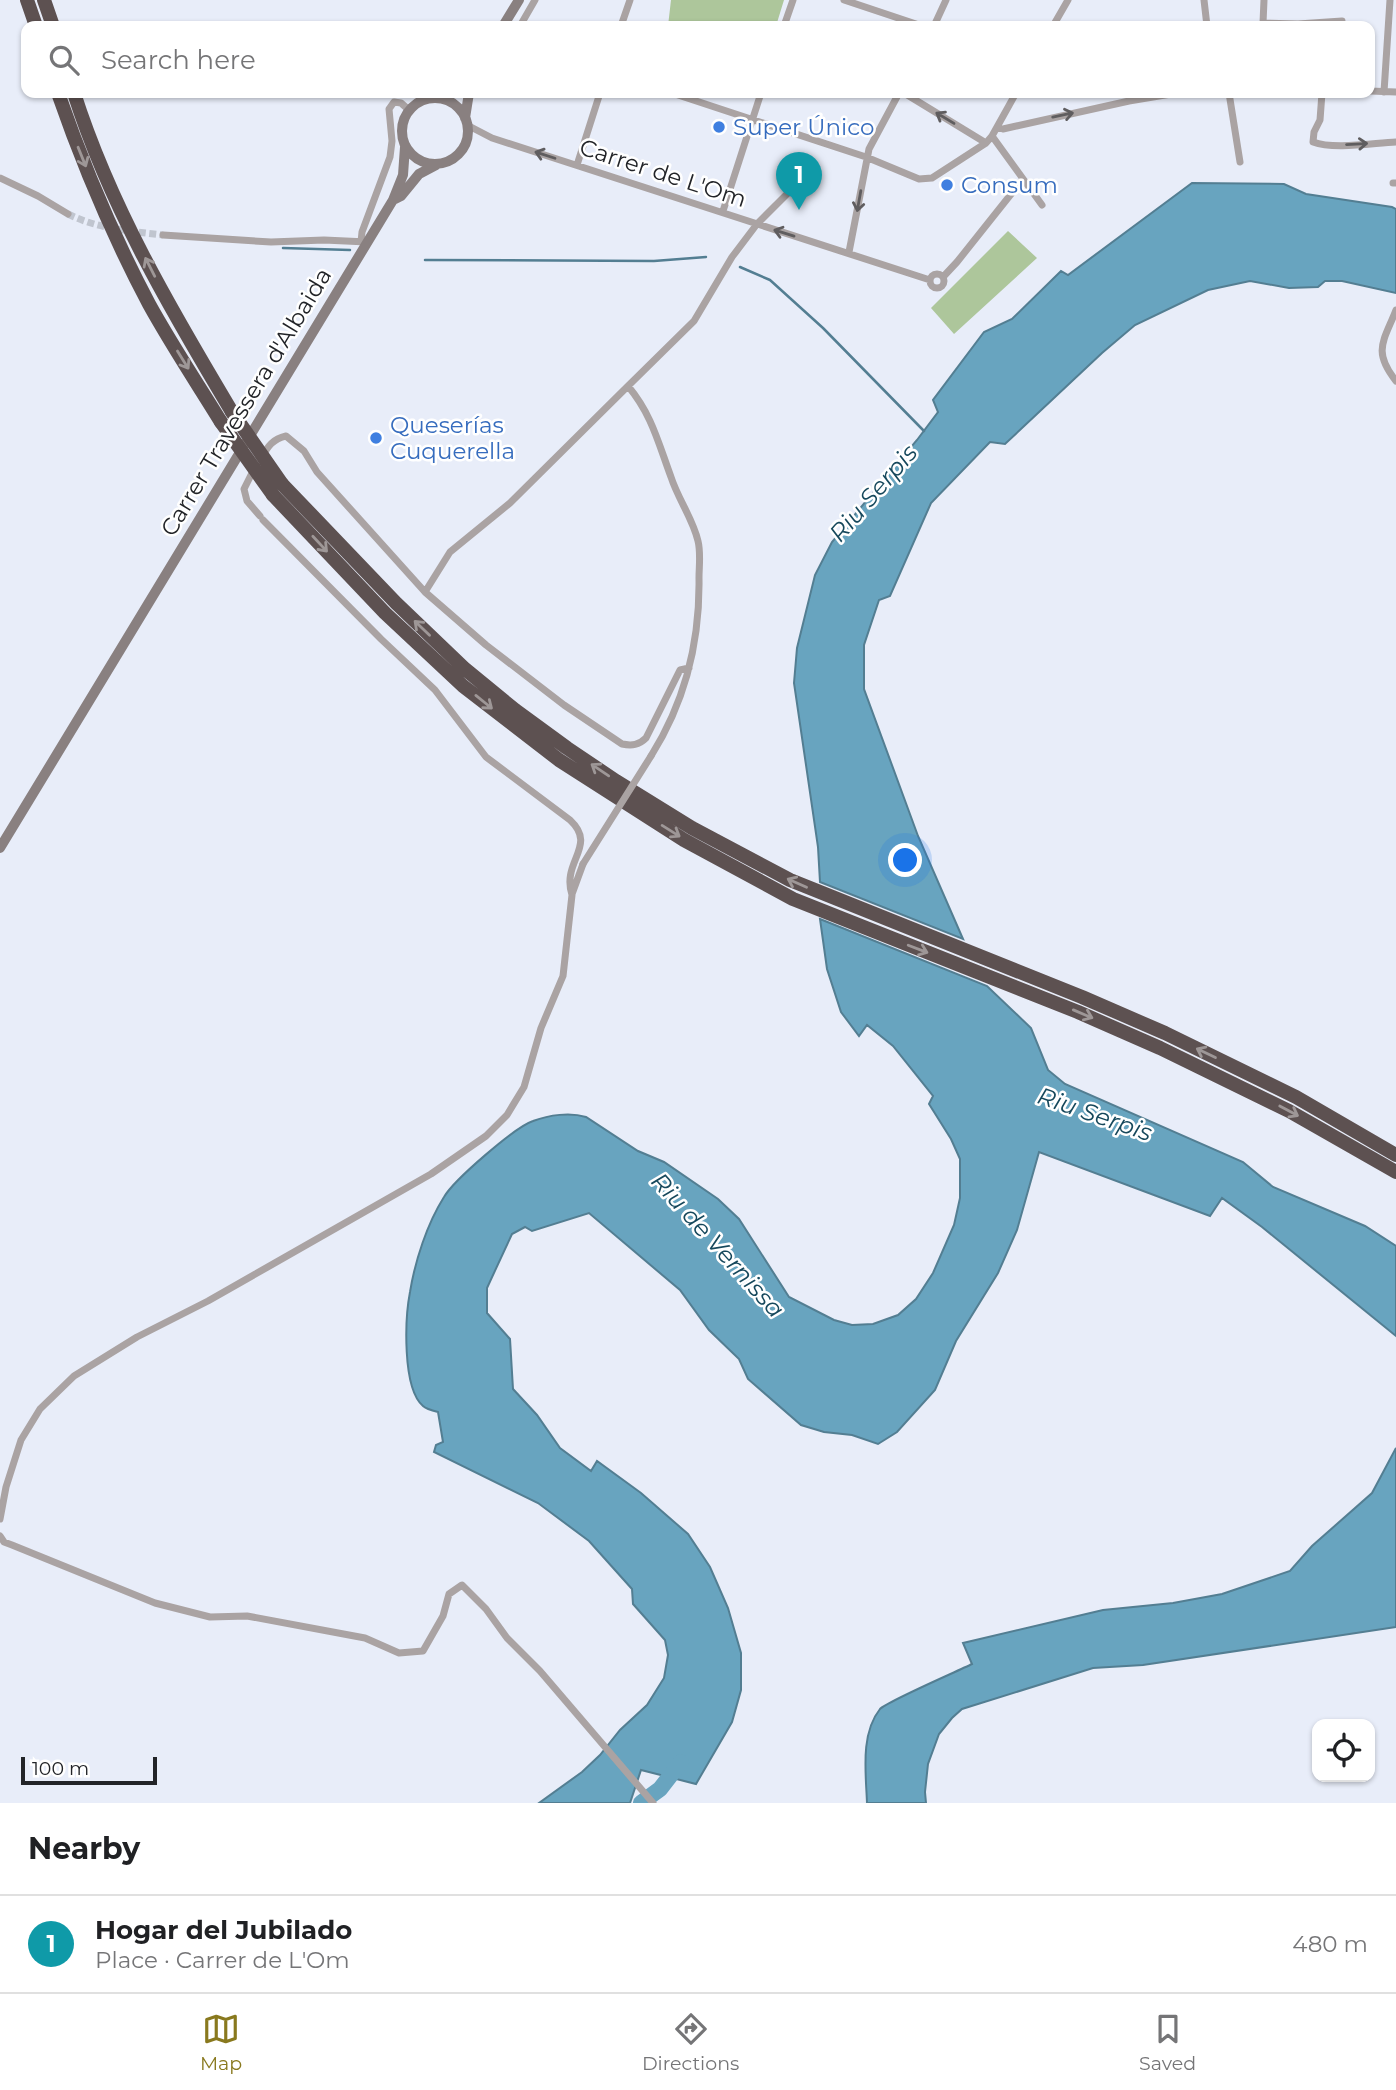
<!DOCTYPE html>
<meta charset="utf-8">
<style>
:root{--surface:#fff;--page:#f6f6f6;--text:#202124;--muted:#757577;--line:#e0e0e0;--accent:#89791e}
body{margin:0;font-family:Montserrat,sans-serif;background:var(--page);color:var(--text)}
.controls{position:absolute;right:21px;bottom:21px;display:grid;overflow:hidden;border-radius:14px;box-shadow:0 2px 5px #0004}
.controls button{width:63px;height:63px;display:grid;place-items:center;padding:0;border:0;border-bottom:2px solid var(--line);background:var(--surface);color:var(--text);font:35px sans-serif}
.scale{position:absolute;left:21px;bottom:18px;width:136px;box-sizing:border-box;padding-left:7px;border:4px solid #222428;border-top:0;font-size:19px;line-height:24px;white-space:nowrap;color:#222428;-webkit-text-stroke:5px #fff;paint-order:stroke}
.you{position:absolute;left:906px;top:861px;width:24px;height:24px;margin:-18px;border:5px solid #fff;border-radius:50%;background:#1a73e8;box-shadow:0 0 0 10px #1a73e833}
.badge{display:grid;place-items:center;width:46px;height:46px;border-radius:50%;background:var(--accent);color:#fff;font-size:23px;font-weight:700}
.pin{position:absolute;translate:-50% -58px;filter:drop-shadow(0 2px 4px #0008)}
.pin::after{content:'';position:absolute;top:37px;width:24px;height:21px;background:inherit;clip-path:polygon(0 0,100% 0,50% 100%)}
.list{margin:0;padding:0;list-style:none}
h2{display:flex;justify-content:space-between;align-items:center;height:91px;margin:0;padding:0 28px;font-size:30px}
h2 small{font-size:23px;font-weight:400;color:var(--muted)}
.list li{display:grid;grid-template-columns:46px 1fr auto;gap:21px;align-items:center;box-sizing:border-box;height:98px;padding:0 28px;border-top:2px solid var(--line)}
.list b{display:block;font-size:26px;white-space:nowrap}
.list p{margin:0;font-size:23px;white-space:nowrap;color:var(--muted)}
.list em{font-size:23px;font-style:normal;color:var(--muted)}
.icon{flex:none;width:38px;height:38px;fill:none;stroke:currentColor;stroke-width:2;stroke-linecap:round;stroke-linejoin:round}
.map{position:relative;flex:none;width:1396px;height:1803px;overflow:hidden}
.search{position:absolute;background:var(--surface);box-shadow:0 2px 5px #0004;left:21px;right:21px;top:21px;height:77px;display:flex;align-items:center;gap:18px;box-sizing:border-box;padding:0 24px;border-radius:14px;color:var(--muted);font-size:26px}
.sheet{height:189px;background:var(--surface)}
nav{display:flex;justify-content:space-around;align-items:center;box-sizing:border-box;height:98px;border-top:2px solid var(--line);background:var(--surface);font-size:19px;color:var(--muted)}
nav a{display:grid;justify-items:center;gap:4px}
nav .on{color:var(--accent)}
.map>svg:first-child{display:block}
.green{fill:#adc69b}
.water{fill:#68a4bf;stroke:#537e92;stroke-width:2}
.lines{fill:none;stroke-linecap:round;stroke-linejoin:round}
.stream{stroke:#537e92;stroke-width:2.5}
.river{stroke:#68a4bf;stroke-width:16}
.street-tunnel{stroke:#c0c5cf;stroke-width:7;stroke-dasharray:7 3.5;stroke-linecap:butt}
.street{stroke:#aaa3a3;stroke-width:7}
.secondary{stroke:#898080;stroke-width:10}
.highway{stroke:#5d5151;stroke-width:14}
.street-bridge{stroke:#aaa3a3;stroke-width:7}
.highway-bridge{stroke:#5d5151;stroke-width:14}
.oneway{stroke:#5f5d5f}
.oneway2{stroke:#9e9797}
.shop-dot{fill:#3f7fe0;stroke:#fff;stroke-width:2.5}
.labels{text-anchor:middle;dominant-baseline:central;stroke-width:5;stroke-linejoin:round;paint-order:stroke}
.shop-label{font-size:23px;fill:#366cbe;stroke:#fff;text-anchor:start}
.street-label{font-size:23px;fill:#222428;stroke:#fff}
.water-label{font-size:24px;font-style:italic;fill:#16485c;stroke:#fff}
</style>
<div class="map">
<svg width="1396" height="1803" viewBox="0 0 1396 1803">
<rect width="100%" height="100%" fill="#e8edf9"/>
<path class="green" d="M671,0H784L776,26H668Z
M1008,231L1037,258L954,334L931,308Z"/>
<path class="water" d="M1192,183L1284,184L1306,194L1392,207L1396,209V293L1342,281H1325L1318,287L1289,288L1250,281L1208,290L1135,325L1102,353L1005,444L990,442L931,503L890,596L879,600L864,645V689L918,836L963,939L820,882L818,847L794,683L797,648L815,575L832,542L917,440L938,412L933,400L984,332L1012,319L1061,271L1068,275Z
M820,919L987,986L1031,1028L1048,1070L1065,1084L1243,1162L1273,1187L1365,1226L1396,1246V1336L1262,1227L1222,1198L1210,1216L1039,1152L1017,1230L998,1273L956,1341L935,1390L897,1432L878,1444L852,1435L824,1432L801,1425L748,1379L739,1359L709,1330L680,1290L589,1213L532,1231L525,1227L512,1234L487,1288V1313L510,1339L513,1389L537,1415L560,1448L591,1471L597,1461L641,1493L688,1534L710,1567L728,1608L741,1653V1690L732,1722L696,1784L641,1770L630,1803H539L582,1772L600,1755L620,1730L647,1705L664,1678L668,1655L665,1640L633,1604L632,1589L589,1541L538,1503L434,1452L436,1445L443,1442L438,1412C434,1411 426,1409 423,1406C402,1388 405,1318 410,1292C415,1261 427,1224 444,1197C454,1180 515,1127 533,1121C549,1115 570,1112 586,1117L638,1151L664,1162L718,1199L739,1219L789,1297L834,1320L852,1325L873,1324L898,1315L916,1299L933,1273L954,1225L960,1198V1159L951,1139L929,1104L933,1096L893,1046L867,1025L859,1036L841,1012L827,969Z
M1396,1448V1627L1143,1665L1093,1668L962,1709L952,1718L939,1734L928,1764L925,1792L926,1803H867C866,1774 860,1734 880,1709C886,1702 958,1671 972,1664L963,1643L1103,1610L1173,1603L1222,1594L1290,1571L1312,1546L1372,1493Z"/>
<g class="lines">
<path class="stream" d="M283,248L350,250
M425,260L654,261L706,257
M740,267L770,280L823,328L924,431"/>
<path class="river" d="M641,1803L660,1789L681,1762"/>
<path class="street-tunnel" d="M68,214C98,229 130,231 163,235"/>
<path class="street" d="M844,0L922,26
M1204,0L1207,26
M1264,0L1263,23L1298,24L1342,21V26
M520,26L535,0
M621,26L630,0
M784,26L793,0
M934,26L946,0
M1053,26L1068,0
M1370,91L1396,92
M1384,92L1390,0
M672,93L866,157L919,179L932,178L986,143L992,136L1016,93
M904,93L986,143
M1229,93L1240,162
M1322,93L1320,120L1314,132L1313,142C1334,150 1373,143 1396,142
M467,125L492,138L930,280
M997,127L1003,129L1129,101L1177,93
M992,136L1042,205
M577,165L600,93
M0,178L38,196L68,214
M1393,183H1396
M723,211L761,93
M163,235L271,242L324,240L367,242
M361,242L362,232L390,157L392,141L389,109L394,102L401,103L409,110
M849,252L869,149L899,93
M930 281a7 7 0 1 1 14 0a7 7 0 1 1-14 0Z
M943,277L957,262L1023,179
M1396,310C1384,341 1372,351 1396,381
M262,457C268,446 273,439 286,436L304,451L317,472L425,592L486,645L564,705L622,744C632,746 639,745 646,738L680,670L689,668
M255,467L244,489L247,501L260,516
M425,592L450,552L510,503L628,386
M651,756C685,702 700,642 699,578C699,566 701,553 698,541C693,519 678,499 671,477C658,442 652,415 628,386L694,321L732,257L757,224L809,172
M572,894L583,864
M0,1519L6,1487L21,1440L40,1409L74,1376L137,1337L208,1301L431,1174L486,1136L507,1115L524,1087L541,1028L563,976L572,895C561,861 598,846 570,820L486,757L435,690L381,639L263,520
M0,1536L4,1542L12,1545L155,1603L210,1617L247,1616L365,1638L399,1653L423,1651L443,1616L449,1594L462,1585L486,1609L507,1638L540,1671L653,1803"/>
<path class="secondary" d="M503,26L519,0
M402 131a33 33 0 1 1 66 0a33 33 0 1 1-66 0Z
M465,118L469,93
M395,199L401,196L419,174L436,165
M0,848L393,200L403,175L405,147"/>
<path class="highway" d="M27,0L36,26
M44,0L53,26
M58,93C83,165 113,236 149,304C171,344 197,383 221,422
M74,93C110,206 171,310 232,412
M282,484L396,603L465,669L515,710L567,748L616,781L692,828L790,880L1082,997L1165,1033L1296,1097L1396,1155
M273,495L385,613L463,686L559,760L684,840L793,899L1078,1012L1160,1048L1289,1111L1396,1172"/>
<path class="street-bridge" d="M583,864L651,756"/>
<path class="highway-bridge" d="M232,412L282,484
M221,422L273,495"/>
</g>
<defs><path id="oneway-shaft" d="M-6 0H5M1.5-3L5.5 0L1.5 3" fill="none" stroke-width="1.6" stroke-linecap="round" stroke-linejoin="round" transform="scale(1.75)"/></defs>
<g class="oneway">
<use href="#oneway-shaft" transform="translate(1063 115) rotate(-12)"/>
<use href="#oneway-shaft" transform="translate(945 118) rotate(-149)"/>
<use href="#oneway-shaft" transform="translate(1357 144) rotate(-3)"/>
<use href="#oneway-shaft" transform="translate(545 155) rotate(-162)"/>
<use href="#oneway-shaft" transform="translate(859 201) rotate(100)"/>
<use href="#oneway-shaft" transform="translate(784 233) rotate(-163)"/>
</g>
<g class="oneway2">
<use href="#oneway-shaft" transform="translate(82 157) rotate(68)"/>
<use href="#oneway-shaft" transform="translate(150 267) rotate(-117)"/>
<use href="#oneway-shaft" transform="translate(183 360) rotate(58)"/>
<use href="#oneway-shaft" transform="translate(320 544) rotate(47)"/>
<use href="#oneway-shaft" transform="translate(422 628) rotate(-136)"/>
<use href="#oneway-shaft" transform="translate(484 702) rotate(39)"/>
<use href="#oneway-shaft" transform="translate(600 770) rotate(-146)"/>
<use href="#oneway-shaft" transform="translate(671 831) rotate(32)"/>
<use href="#oneway-shaft" transform="translate(797 883) rotate(-156)"/>
<use href="#oneway-shaft" transform="translate(918 949) rotate(21)"/>
<use href="#oneway-shaft" transform="translate(1083 1014) rotate(23)"/>
<use href="#oneway-shaft" transform="translate(1206 1053) rotate(-154)"/>
<use href="#oneway-shaft" transform="translate(1289 1111) rotate(28)"/>
</g>
<g class="shop-dot">
<circle cx="719" cy="127" r="7"/>
<circle cx="947" cy="185" r="7"/>
<circle cx="376" cy="438" r="7"/>
</g>
<g class="labels">
<g class="shop-label">
<text x="733" y="127">Super Único</text>
<text x="961" y="185">Consum</text>
<text x="390" y="425">Queserías<tspan x="390" dy="26">Cuquerella</tspan></text>
</g>
<g class="street-label">
<text transform="translate(663 173) rotate(18)">Carrer de L'Om</text>
<text transform="translate(246 402) rotate(-59)">Carrer Travessera d'Albaida</text>
</g>
<g class="water-label">
<text transform="translate(873 493) rotate(-49)">Riu Serpis</text>
<text transform="translate(1095 1114) rotate(19)">Riu Serpis</text>
<text transform="translate(718 1245) rotate(48)">Riu de Vernissa</text>
</g>
</g>
</svg>
<div class="controls">
<button><svg class="icon" aria-label="locate" viewBox="0 0 24 24"><circle cx="12" cy="12" r="6"/><path d="M12 2v4M12 18v4M2 12h4M18 12h4"/></svg></button>
</div>
<div class="scale">100 m</div>
<div class="you"></div>
<div class="pin badge" style="left:799px;top:210px;background:#0f9aa8">1</div>
<div class="search"><svg class="icon" aria-label="search" viewBox="0 0 24 24"><circle cx="10" cy="10" r="6"/><path d="M15 15l6 6"/></svg>Search here</div>
</div>
<section class="sheet">
<h2>Nearby<small></small></h2>
<ul class="list">
<li><span class="badge" style="background:#0f9aa8">1</span><div><b>Hogar del Jubilado</b><p>Place · Carrer de L'Om</p></div><em>480 m</em></li>
</ul>
</section>
<nav>
<a class="on"><svg class="icon" aria-label="map" viewBox="0 0 24 24"><path d="M3 6l6-2 6 2 6-2v14l-6 2-6-2-6 2zM9 4v14M15 6v14"/></svg>Map</a>
<a><svg class="icon" aria-label="directions" viewBox="0 0 24 24"><path d="M12 3l9 9-9 9-9-9zM9 14v-3h6M13 9l2 2-2 2"/></svg>Directions</a>
<a><svg class="icon" aria-label="saved" viewBox="0 0 24 24"><path d="M7 4h10v16l-5-4-5 4z"/></svg>Saved</a>
</nav>
